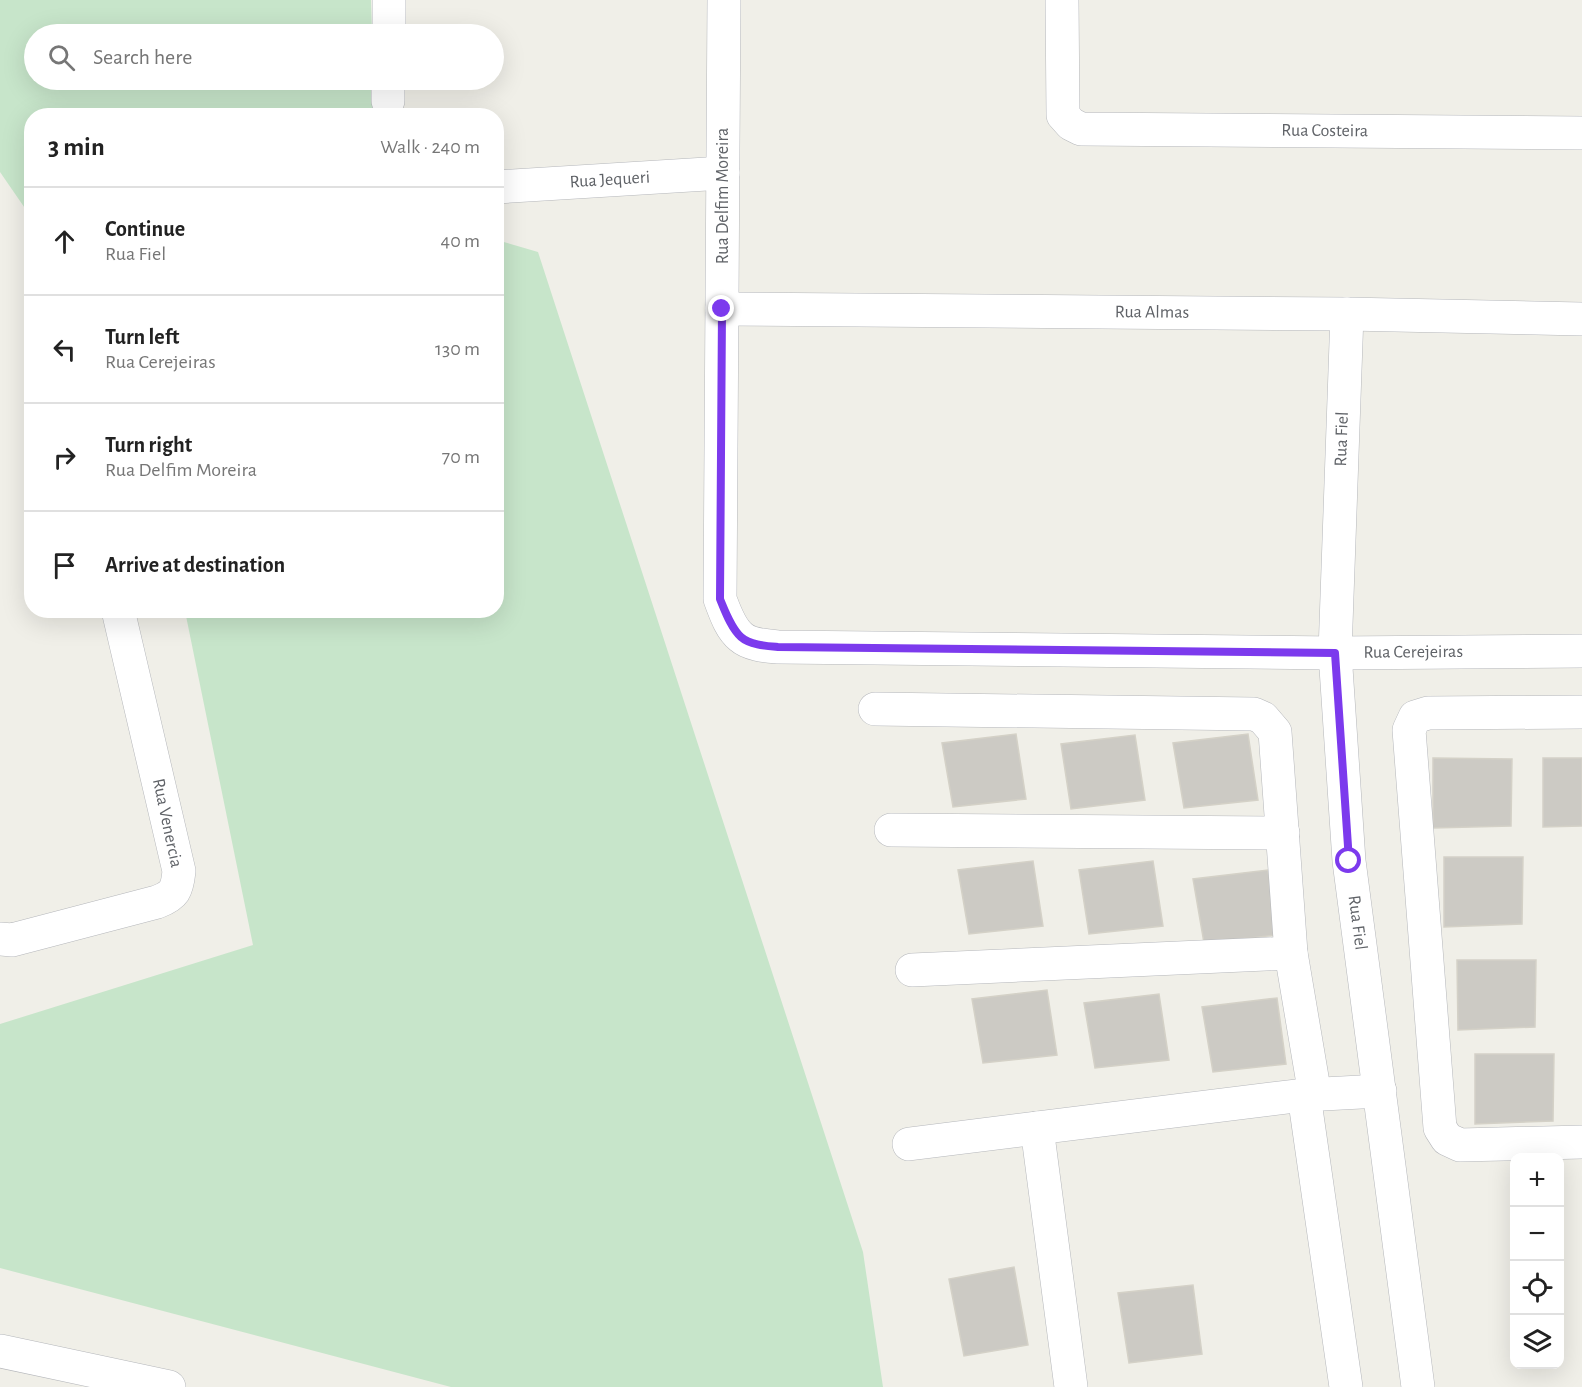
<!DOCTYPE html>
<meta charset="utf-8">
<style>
:root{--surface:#fff;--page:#f6f6f6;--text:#222;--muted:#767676;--line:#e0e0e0}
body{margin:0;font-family:"Alegreya Sans",sans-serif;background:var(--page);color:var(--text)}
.controls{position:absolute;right:18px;bottom:18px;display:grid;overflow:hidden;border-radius:12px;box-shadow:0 6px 24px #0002}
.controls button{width:54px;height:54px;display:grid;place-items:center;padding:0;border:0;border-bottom:2px solid var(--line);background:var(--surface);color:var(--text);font:30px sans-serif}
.stop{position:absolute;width:18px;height:18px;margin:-14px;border:4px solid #7c3aed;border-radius:50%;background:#fff}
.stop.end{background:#7c3aed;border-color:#fff;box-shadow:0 2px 6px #0008}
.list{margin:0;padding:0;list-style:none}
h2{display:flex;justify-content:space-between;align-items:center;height:78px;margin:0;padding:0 24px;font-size:26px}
h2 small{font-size:20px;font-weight:400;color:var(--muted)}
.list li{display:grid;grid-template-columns:39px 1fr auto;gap:18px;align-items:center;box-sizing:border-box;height:108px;padding:0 24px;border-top:2px solid var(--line)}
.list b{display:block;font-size:22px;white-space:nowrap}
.list p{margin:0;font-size:20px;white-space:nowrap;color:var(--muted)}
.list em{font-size:20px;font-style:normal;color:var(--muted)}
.icon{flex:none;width:33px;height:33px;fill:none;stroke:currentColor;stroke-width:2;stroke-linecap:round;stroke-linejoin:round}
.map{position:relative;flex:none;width:1582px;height:1387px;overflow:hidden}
.search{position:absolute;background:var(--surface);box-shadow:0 6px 24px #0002;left:24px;top:24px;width:480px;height:66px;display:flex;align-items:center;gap:15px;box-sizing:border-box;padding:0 21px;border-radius:33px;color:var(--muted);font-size:22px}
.panel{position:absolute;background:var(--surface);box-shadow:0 6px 24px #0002;left:24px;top:108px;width:480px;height:510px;border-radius:24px}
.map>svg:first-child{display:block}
.green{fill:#c7e5ca}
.building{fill:#cccac4;stroke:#d4d1c7;stroke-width:1.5}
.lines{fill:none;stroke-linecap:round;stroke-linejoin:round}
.minor-casing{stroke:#b5b7bb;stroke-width:34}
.minor{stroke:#fff;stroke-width:33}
.route{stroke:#7c3aed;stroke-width:8}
.labels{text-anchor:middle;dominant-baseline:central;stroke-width:4.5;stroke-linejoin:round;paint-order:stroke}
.street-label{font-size:18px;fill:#5f6267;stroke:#fff}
</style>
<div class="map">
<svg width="1582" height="1387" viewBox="0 0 1582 1387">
<rect width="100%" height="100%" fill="#f0efe8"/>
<path class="green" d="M0,0H371L372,34H34V80H373L374,115L32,116L31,217L0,172Z
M497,240L538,252L863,1252L883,1387H451L0,1268V1024L253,945L185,611L496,610Z"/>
<path class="building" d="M1016,734L1026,799L953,807L942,743Z
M1248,734L1258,800L1184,808L1173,743Z
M1135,735L1145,800L1071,809L1061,744Z
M1433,758L1512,759L1511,826L1433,828Z
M1543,758H1582V826L1543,827Z
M1444,857H1523L1522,924L1444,927Z
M1033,861L1043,926L969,934L958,870Z
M1153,861L1163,926L1089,934L1079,870Z
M1268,870L1277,935L1204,943L1193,879Z
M1457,960H1536L1535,1027L1458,1030Z
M1047,990L1057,1055L983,1063L972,999Z
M1159,994L1169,1060L1095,1068L1084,1003Z
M1277,998L1286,1064L1213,1072L1202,1007Z
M1475,1054H1554L1553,1121L1475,1124Z
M1014,1267L1028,1345L964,1356L949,1279Z
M1193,1285L1202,1354L1129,1363L1118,1293Z"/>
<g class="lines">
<g class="minor-casing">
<g id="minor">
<path id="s1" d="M724,0L720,599C725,612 730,628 741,637C750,645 767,646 778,647L1335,653L1582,651"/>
<path id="s2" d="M1062,0L1063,115L1071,124L1081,129L1582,133"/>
<path d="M389,34V0"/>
<path d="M388,101V80"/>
<path id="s3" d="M496,187L723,173"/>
<path id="s4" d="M722,309L1347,314L1582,319"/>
<path id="s5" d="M1347,314L1335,653L1349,861L1418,1387"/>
<path d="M875,709L1254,714L1263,718L1275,732L1291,953L1315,1095"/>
<path d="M1582,712L1428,713L1415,717L1409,730L1440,1128L1447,1139L1460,1145L1582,1142"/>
<path d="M891,830L1283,833"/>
<path d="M0,939L12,940L157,902C175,895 177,890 179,871L118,610"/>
<path d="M912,970L1291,953"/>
<path d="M1304,1095L1346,1387"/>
<path d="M1037,1128L1071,1387"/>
<path d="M909,1144L1304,1095L1380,1091"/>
<path d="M0,1351L169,1387"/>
</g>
</g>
<use href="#minor" class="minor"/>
</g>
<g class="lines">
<path class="route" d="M722,309L720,599C725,611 731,628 741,637C750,645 767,646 778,647L1335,653L1349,861"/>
</g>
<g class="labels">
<g class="street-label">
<text stroke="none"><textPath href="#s2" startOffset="382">Rua Costeira</textPath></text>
<text stroke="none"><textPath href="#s3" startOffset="114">Rua Jequeri</textPath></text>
<text transform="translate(723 196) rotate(-90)">Rua Delfim Moreira</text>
<text stroke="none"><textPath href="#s4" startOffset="430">Rua Almas</textPath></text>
<text transform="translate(1342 439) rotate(-88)">Rua Fiel</text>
<text stroke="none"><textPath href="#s1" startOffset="1317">Rua Cerejeiras</textPath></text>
<text transform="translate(167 823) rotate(78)">Rua Venercia</text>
<text stroke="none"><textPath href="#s5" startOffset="610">Rua Fiel</textPath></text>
</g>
</g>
</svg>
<div class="controls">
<button>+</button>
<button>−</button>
<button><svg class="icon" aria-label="locate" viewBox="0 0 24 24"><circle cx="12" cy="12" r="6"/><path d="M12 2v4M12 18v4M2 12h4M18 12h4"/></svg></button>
<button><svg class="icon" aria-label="layers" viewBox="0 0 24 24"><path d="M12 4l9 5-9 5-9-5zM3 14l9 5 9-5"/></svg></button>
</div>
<div class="stop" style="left:1349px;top:861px"></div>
<div class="stop end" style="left:722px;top:309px"></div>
<div class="search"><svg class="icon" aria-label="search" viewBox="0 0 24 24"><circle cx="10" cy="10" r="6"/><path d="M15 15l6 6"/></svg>Search here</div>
<section class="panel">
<h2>3 min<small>Walk · 240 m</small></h2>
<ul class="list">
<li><svg class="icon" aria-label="ahead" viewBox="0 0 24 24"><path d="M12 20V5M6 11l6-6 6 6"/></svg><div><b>Continue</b><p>Rua Fiel</p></div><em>40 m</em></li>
<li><svg class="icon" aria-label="left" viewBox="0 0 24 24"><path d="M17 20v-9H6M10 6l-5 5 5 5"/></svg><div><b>Turn left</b><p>Rua Cerejeiras</p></div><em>130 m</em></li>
<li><svg class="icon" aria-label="right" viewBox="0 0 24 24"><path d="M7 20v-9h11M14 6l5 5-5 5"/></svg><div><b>Turn right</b><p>Rua Delfim Moreira</p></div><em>70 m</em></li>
<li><svg class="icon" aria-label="arrive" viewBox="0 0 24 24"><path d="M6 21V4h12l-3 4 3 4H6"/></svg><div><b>Arrive at destination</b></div></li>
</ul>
</section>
</div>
